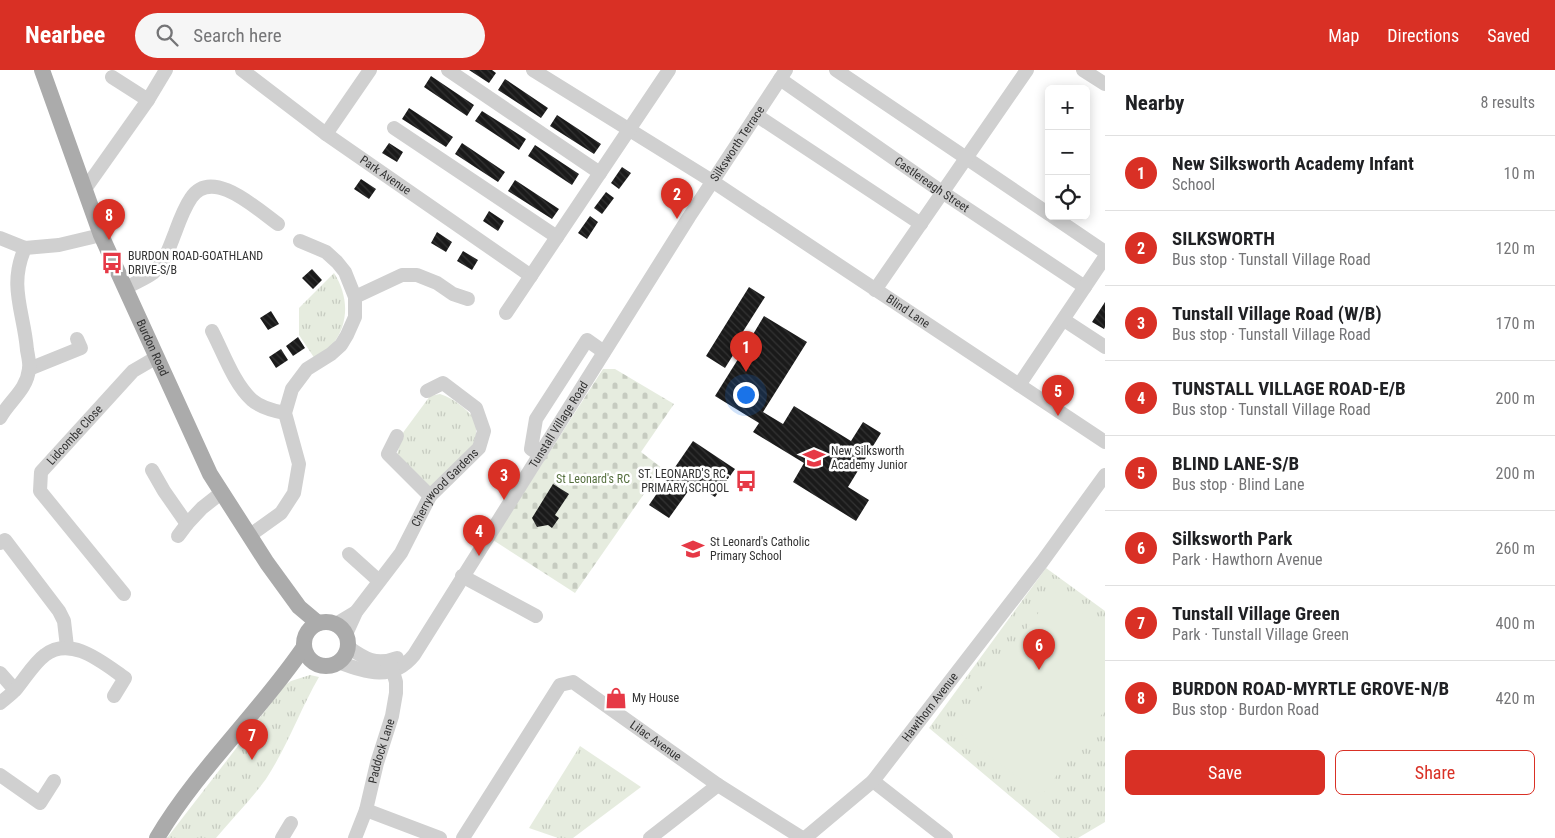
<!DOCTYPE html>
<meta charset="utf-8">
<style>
:root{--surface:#fff;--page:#f6f6f6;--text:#202124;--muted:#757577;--line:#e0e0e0;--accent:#d93025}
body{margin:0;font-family:"Roboto Condensed",sans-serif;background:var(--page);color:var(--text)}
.controls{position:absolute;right:15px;top:15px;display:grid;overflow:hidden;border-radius:8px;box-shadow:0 2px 12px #0003}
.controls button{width:45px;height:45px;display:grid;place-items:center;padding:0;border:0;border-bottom:1px solid var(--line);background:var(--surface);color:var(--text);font:25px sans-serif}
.you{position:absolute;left:745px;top:324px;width:18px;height:18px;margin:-12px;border:4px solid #fff;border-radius:50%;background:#1a73e8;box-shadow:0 0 0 8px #1a73e833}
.badge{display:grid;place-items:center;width:32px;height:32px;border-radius:50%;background:var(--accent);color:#fff;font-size:16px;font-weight:700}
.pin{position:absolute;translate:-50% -41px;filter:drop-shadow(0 1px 2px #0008)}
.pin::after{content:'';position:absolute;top:26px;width:18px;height:15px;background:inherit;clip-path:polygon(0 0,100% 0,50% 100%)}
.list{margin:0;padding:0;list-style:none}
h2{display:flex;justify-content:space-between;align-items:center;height:65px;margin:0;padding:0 20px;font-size:21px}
h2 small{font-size:16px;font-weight:400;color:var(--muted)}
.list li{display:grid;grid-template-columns:32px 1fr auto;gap:15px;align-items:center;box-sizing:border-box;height:75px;padding:0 20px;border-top:1px solid var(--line)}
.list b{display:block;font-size:19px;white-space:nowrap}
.list p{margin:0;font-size:16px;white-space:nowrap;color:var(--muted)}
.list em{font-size:16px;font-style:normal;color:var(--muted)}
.actions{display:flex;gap:10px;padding:15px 20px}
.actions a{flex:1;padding:11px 0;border:1px solid var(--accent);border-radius:8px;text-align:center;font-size:18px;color:var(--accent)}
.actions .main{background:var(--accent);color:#fff}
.icon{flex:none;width:28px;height:28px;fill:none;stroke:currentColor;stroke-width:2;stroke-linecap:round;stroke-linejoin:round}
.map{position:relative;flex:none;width:1105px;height:768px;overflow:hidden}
header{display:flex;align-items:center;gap:30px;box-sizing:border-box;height:70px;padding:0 25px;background:var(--accent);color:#fff}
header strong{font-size:24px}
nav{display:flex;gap:28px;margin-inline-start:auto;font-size:18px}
.search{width:350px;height:45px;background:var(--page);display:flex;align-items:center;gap:12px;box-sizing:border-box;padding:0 18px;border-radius:28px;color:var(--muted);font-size:19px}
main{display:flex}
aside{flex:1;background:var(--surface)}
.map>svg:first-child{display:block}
.cemetery{fill:url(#cemetery-stones)}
.park{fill:url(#park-tufts)}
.garden{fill:#e6ecdf}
.building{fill:url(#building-back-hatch)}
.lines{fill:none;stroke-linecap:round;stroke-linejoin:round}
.minor{stroke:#d0d0d0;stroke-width:14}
.major{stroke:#ababab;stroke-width:16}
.labels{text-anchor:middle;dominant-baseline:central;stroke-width:5;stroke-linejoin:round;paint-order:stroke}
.street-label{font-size:12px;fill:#333;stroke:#fff}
.poi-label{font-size:12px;fill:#333;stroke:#fff;text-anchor:start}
.park-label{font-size:12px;fill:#56703f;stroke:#fff}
</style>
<header>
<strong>Nearbee</strong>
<div class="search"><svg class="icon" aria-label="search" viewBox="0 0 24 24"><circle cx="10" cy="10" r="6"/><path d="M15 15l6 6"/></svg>Search here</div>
<nav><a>Map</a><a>Directions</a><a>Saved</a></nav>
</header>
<main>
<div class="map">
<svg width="1105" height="768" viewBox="0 0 1105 768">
<defs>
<pattern id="cemetery-stones" width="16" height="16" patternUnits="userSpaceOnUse" patternTransform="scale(1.25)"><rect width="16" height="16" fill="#e6ecdf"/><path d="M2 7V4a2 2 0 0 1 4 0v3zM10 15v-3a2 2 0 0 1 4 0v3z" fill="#c6cbc0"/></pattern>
<pattern id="park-tufts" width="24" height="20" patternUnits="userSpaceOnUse" patternTransform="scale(1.25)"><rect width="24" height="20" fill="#e6ecdf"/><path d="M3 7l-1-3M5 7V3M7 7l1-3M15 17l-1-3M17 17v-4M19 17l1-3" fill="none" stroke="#c6cbc0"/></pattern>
<pattern id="building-back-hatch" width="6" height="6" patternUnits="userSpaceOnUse" patternTransform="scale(1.25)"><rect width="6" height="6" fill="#1a1a1a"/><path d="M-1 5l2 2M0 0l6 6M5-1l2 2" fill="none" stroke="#333"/></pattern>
</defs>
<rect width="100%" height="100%" fill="#fff"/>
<path class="cemetery" d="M603,299H615L674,334L641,382L662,398L575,523L493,470Z"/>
<path class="park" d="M334,203C348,225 350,252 333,274C329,280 321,284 315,289L299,265V238Z
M440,324C455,329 465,338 476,350V365L472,378L432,420L397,385L402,364L430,326Z
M1046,498L1105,541V752L1078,768H1060L929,658Z
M310,605L319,607C300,640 287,677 266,709C251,730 232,749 216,768H167L285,615L291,611Z
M580,676L641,717L573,768H558L529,758Z"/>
<path class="garden" d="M1054,522L1105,561V640L1042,725L952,658Z"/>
<path class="building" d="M469,0H492L496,3L489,13Z
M431,6L474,35L467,46L424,17Z
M505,9L548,38L541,48L498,20Z
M409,38L453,67L446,77L402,49Z
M482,41L526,69L519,80L475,51Z
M557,45L601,74L594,84L550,56Z
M389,73L403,82L397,92L382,83Z
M462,73L505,102L498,112L455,84Z
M535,75L579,104L572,115L528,86Z
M622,97L631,103L619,119L611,113Z
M361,109L376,119L369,129L354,119Z
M515,110L559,139L552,149L508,121Z
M606,122L614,128L602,144L594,138Z
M489,141L504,151L498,161L483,151Z
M590,146L598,152L587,169L578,163Z
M437,162L452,172L446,182L431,173Z
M463,181L478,190L472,200L457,191Z
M312,199L322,210L313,219L302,208Z
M749,217L765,227L737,271L746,276L764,246L807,272L763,342L783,354L794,336L851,371L863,352L881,363L848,417L869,430L856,451L793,412L804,393L753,362L759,353L715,326L740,286L735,282L725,298L706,286Z
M1105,232V257L1104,259L1092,252Z
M271,241L279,254L268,260L260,248Z
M298,267L305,278L293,286L286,276Z
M281,279L288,290L276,298L269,287Z
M693,371L735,399L715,427L694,413L669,448L649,435Z
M553,414L569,424L555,445L559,448L552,458L548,455L537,457L532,448Z"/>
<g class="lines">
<g class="minor">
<path id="s1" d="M242,0L326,64L531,206"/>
<path d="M448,0L600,103"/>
<path id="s2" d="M533,0L712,111L1105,372"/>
<path d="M836,0L1049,144"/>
<path d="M1083,0L1105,14"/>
<path d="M112,7L148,30"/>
<path id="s3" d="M780,9L942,122L1085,217"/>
<path d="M756,45L921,154"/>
<path d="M394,58L557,167"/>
<path d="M326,64L370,0"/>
<path d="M85,119L148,30L166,0"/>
<path d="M1052,146L1105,182"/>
<path d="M0,168L25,178L59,175L101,165"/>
<path d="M126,218C134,213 145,209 153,203C165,192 169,178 175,163C179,152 184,138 191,128C212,96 258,140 278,154"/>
<path d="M875,220L1027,0"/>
<path d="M355,227L402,205H417L437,213L453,224L468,229"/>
<path d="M506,243L669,0"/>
<path d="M1064,250L1105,277"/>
<path d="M212,261C223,282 234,314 252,330C261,338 274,341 285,343"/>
<path d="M29,299L81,278L77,269"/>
<path d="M1019,315L1105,187"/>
<path d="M0,348C9,331 27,320 29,299C30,293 28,286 27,280C24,242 8,216 25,178"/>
<path d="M397,366L388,384L430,426"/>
<path d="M540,385L531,379L536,349L587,270L604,282"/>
<path d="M152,400L164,421L187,454L202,438L221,423"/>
<path d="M178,466L187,454"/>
<path d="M249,466L281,443L294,423L299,394L285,343L292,319L307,299L331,284L341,275L347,265L355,247V227L345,202L337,192L326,182L300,171"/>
<path d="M0,473L5,470L59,541L64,551L67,577"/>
<path d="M349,484L379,511"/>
<path d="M462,506L536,546"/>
<path id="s4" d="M124,524L40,421L41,402L133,301L157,287"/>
<path d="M336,554L356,542"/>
<path id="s5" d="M346,564L356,542L401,483L430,426L479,378L484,361L476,338L443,313L427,321"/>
<path d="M348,577C365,589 376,596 397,588"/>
<path id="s6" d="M338,592C366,602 392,612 414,585L689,147L786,0"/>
<path d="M0,603L15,620"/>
<path d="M0,633C6,628 12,624 17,618C26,607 34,593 45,585C71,565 103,593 125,608L114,626"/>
<path d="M0,705L40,733L54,711"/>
<path d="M873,711L946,768"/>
<path d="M366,740L440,768"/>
<path d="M282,768L291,753"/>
<path id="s7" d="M355,768L366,740L377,693L392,646L396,623V612L390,591"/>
<path id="s8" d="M463,768L560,615L573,612L718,715L802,768"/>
<path d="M650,768L718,715"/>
<path id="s9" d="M805,768L873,711L1042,492L1105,405"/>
</g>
<g class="major">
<path id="s10" d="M42,0L101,165L210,404L267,493L299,537L318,553"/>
<circle cx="326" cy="574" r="22"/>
<path d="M157,768C198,699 259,643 304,577"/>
</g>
</g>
<defs>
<g id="bus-bare" transform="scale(1.725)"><path d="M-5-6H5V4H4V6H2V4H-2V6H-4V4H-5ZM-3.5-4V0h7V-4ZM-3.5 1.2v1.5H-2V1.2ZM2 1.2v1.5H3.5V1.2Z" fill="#e63946" stroke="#fff" stroke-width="2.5" paint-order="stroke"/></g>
<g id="school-bare" transform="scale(1.725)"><path d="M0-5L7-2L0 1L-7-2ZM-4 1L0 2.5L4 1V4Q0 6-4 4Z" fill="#e63946" stroke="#fff" stroke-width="2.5" paint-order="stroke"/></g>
<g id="shop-bare" transform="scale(1.725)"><path d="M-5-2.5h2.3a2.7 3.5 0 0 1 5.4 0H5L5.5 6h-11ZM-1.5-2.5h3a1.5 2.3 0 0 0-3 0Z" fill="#e63946" stroke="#fff" stroke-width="2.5" paint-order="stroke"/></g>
</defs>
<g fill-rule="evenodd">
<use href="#bus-bare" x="112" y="193"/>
<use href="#school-bare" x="814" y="388"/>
<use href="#bus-bare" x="746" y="411"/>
<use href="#school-bare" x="693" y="479"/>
<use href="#shop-bare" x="616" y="628"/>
</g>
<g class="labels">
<g class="street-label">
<text stroke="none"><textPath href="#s6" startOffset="688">Silksworth Terrace</textPath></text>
<text stroke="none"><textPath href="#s1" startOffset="178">Park Avenue</textPath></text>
<text stroke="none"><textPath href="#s3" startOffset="185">Castlereagh Street</textPath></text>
<text stroke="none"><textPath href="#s2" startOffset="446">Blind Lane</textPath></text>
<text stroke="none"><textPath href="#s10" startOffset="299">Burdon Road</textPath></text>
<text stroke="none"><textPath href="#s6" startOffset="355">Tunstall Village Road</textPath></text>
<text stroke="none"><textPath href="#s4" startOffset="202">Lidcombe Close</textPath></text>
<text stroke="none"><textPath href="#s5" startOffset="178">Cherrywood Gardens</textPath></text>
<text stroke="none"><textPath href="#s9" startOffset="182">Hawthorn Avenue</textPath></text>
<text stroke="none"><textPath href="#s8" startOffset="296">Lilac Avenue</textPath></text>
<text stroke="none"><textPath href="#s7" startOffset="91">Paddock Lane</textPath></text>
</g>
<g class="poi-label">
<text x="128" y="186">BURDON ROAD-GOATHLAND<tspan x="128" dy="14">DRIVE-S/B</tspan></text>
<text x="831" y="381">New Silksworth<tspan x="831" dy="14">Academy Junior</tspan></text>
<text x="729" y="404" text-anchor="end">ST. LEONARD'S RC.<tspan x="729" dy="14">PRIMARY SCHOOL</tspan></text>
<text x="710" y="472">St Leonard's Catholic<tspan x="710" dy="14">Primary School</tspan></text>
<text x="632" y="628">My House</text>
</g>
<g class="park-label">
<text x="593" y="409">St Leonard's RC</text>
</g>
</g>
</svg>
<div class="controls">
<button>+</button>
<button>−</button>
<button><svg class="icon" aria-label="locate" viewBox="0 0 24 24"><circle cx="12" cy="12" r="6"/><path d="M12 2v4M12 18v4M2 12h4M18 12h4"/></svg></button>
</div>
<div class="you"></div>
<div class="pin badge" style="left:746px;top:302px">1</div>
<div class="pin badge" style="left:677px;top:149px">2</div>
<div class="pin badge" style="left:504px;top:430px">3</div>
<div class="pin badge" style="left:479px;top:486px">4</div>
<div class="pin badge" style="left:1058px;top:346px">5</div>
<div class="pin badge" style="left:1039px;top:600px">6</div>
<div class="pin badge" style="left:252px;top:690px">7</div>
<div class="pin badge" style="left:109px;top:170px">8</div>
</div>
<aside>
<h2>Nearby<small>8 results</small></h2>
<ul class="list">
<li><span class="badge">1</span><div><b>New Silksworth Academy Infant</b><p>School</p></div><em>10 m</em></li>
<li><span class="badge">2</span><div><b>SILKSWORTH</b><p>Bus stop · Tunstall Village Road</p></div><em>120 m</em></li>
<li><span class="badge">3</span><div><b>Tunstall Village Road (W/B)</b><p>Bus stop · Tunstall Village Road</p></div><em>170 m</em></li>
<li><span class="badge">4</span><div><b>TUNSTALL VILLAGE ROAD-E/B</b><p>Bus stop · Tunstall Village Road</p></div><em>200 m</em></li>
<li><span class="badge">5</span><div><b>BLIND LANE-S/B</b><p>Bus stop · Blind Lane</p></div><em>200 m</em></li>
<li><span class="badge">6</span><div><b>Silksworth Park</b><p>Park · Hawthorn Avenue</p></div><em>260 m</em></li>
<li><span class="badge">7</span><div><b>Tunstall Village Green</b><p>Park · Tunstall Village Green</p></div><em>400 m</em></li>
<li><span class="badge">8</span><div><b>BURDON ROAD-MYRTLE GROVE-N/B</b><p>Bus stop · Burdon Road</p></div><em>420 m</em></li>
</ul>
<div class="actions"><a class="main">Save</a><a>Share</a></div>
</aside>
</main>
